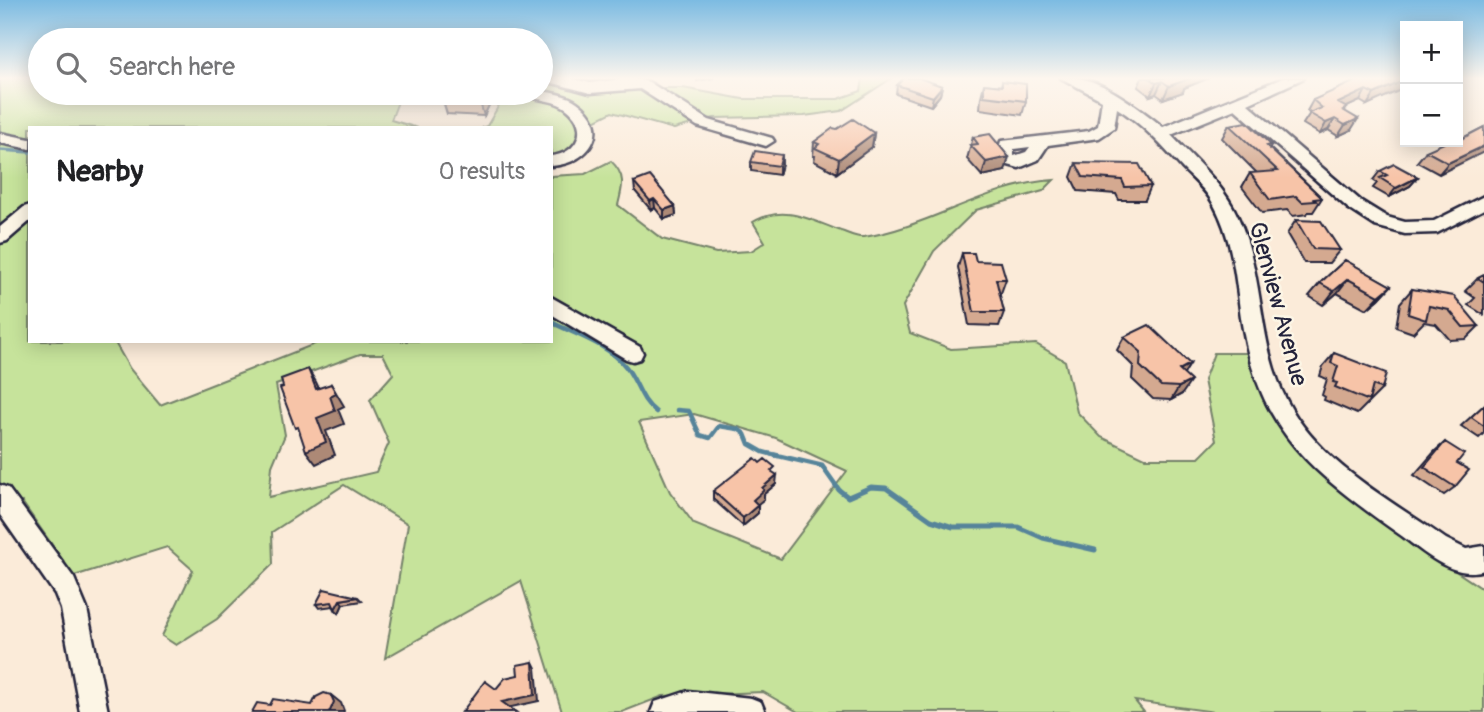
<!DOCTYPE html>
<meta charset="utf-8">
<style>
:root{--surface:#fff;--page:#f6f6f6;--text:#202124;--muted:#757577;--line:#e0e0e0}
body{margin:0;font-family:Pangolin,sans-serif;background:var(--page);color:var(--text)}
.controls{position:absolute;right:21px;top:21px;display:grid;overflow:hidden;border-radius:0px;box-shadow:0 4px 18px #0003}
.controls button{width:63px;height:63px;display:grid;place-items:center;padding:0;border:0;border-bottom:2px solid var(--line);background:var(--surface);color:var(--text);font:35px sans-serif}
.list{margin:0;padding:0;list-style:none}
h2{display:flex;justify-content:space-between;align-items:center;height:91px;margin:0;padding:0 28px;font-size:30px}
h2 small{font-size:23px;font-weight:400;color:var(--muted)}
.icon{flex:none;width:38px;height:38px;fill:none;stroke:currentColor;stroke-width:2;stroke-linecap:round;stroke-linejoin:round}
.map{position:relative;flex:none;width:1484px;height:712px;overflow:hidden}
.search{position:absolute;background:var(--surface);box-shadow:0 4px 18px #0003;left:28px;top:28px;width:525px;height:77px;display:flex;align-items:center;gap:18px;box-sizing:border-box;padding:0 24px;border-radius:38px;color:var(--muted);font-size:26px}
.panel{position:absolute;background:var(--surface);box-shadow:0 4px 18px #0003;left:28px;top:126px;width:525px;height:217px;border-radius:0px}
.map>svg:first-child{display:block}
.green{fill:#c6e39b;stroke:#74826b;stroke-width:2;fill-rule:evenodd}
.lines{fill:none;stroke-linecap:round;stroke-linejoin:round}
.stream-far2{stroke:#57849a;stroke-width:3.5}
.stream-far1{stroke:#57849a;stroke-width:4.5}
.stream{stroke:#57849a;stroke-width:5}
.minor-casing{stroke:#22223b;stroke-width:5}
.minor{fill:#fcf5e5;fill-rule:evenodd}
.wall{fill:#d4a990;stroke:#22223b;stroke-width:2}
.shaded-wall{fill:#ad8976;stroke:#22223b;stroke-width:2}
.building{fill:#f7c4a8;stroke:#22223b;stroke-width:2}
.labels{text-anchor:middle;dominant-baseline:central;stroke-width:5;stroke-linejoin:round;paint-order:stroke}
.street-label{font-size:24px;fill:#22223b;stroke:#fcf5e5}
</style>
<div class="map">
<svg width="1484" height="712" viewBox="0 0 1484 712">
<rect width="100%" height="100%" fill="#fbebd9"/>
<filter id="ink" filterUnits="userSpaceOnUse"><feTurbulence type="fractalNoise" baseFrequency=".0143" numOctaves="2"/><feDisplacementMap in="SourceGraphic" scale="14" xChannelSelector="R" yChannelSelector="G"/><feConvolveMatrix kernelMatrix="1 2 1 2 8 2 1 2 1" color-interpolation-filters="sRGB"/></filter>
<g filter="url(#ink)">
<path class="green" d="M0,78H40V93H405L399,99L391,120L418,128H30V341H114L130,369L160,405L315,344L314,341H551V176L585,174L611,161C626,175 623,186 618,205L662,239L716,253L751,251L765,242L753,222C785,203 812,221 844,232C850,234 857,238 864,237C930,227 987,184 1054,180L1043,191L976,210L934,251L903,306L910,333L951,349L1036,344L1065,361L1077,412L1101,437L1145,458H1199L1216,441L1204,380L1214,353H1253C1257,370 1259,394 1268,409C1304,478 1420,546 1484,590V712H1215L1135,701L1144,712H798L763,692L663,696L622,712H562L521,581L385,658L408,524L344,485L272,532L273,564L217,619L176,645L162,636L193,570L167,547L74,576L22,502L0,508ZM360,354H383L393,374L370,400L389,443L376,472L269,497L272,466L285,435L276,385ZM694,414L776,438L847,471L781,559L694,524L670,492L639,422Z
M863,78H892L841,111L804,116L714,118L674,129L612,112L592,122L580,146L551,164V128H482L487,126L506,93H541V82L585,92L639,88H683L743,99H838L861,91Z"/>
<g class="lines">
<path class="stream-far2" d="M0,150L30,152"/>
<path class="stream-far1" d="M551,322C576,335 608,344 626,367C638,382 640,400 656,412
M677,410L689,411L700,435L710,438L719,426L738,429L745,434L749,444L763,452L778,456"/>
<path class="stream" d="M771,454L822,466L839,490L848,497L871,487L886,488L931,520L953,527H1018L1043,538L1095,550"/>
<g class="minor-casing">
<path id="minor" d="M544,78H570L590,83L631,78L649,82L709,120L772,138L774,141L766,146L697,126L640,89L590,93L546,81Z
M1061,78C1068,78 1076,77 1083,79C1108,84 1143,111 1163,127L1283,78H1304L1248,104L1361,201L1387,217L1405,222L1434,221L1484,196V209L1437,233L1405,234L1375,226L1349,209L1235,109L1171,135C1195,160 1224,185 1238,217C1265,276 1257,344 1287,401C1320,464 1391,500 1446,539L1466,549L1484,546V570C1452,580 1423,551 1399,534C1313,473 1261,434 1242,324C1236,284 1234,242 1214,205C1207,191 1194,180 1183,169C1162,146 1144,125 1117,108L1114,128L1099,138L1048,145L1038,160L1019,168L1001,163L997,154L1001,141L1089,131L1098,126L1102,100ZM1030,147L1026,152L1014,156V149Z
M541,91C553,93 567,95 577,102C614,128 590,164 551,166V156C578,154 590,127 567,109C556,100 538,100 525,96L522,93Z
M0,133L30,139V149L0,143Z
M30,205V221L7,241L0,243V227L24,207Z
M551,297L640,347L643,353L640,359L633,361L626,359L551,314Z
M0,485L8,488L74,578L87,609L108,712H80L61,609L55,594L0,515Z
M688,691L751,698L761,702L765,712H651L655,702Z"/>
</g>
<use href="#minor" class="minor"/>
</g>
<path class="wall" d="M1142,78H1209L1184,88L1183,92L1163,99L1156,94L1150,96L1138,87Z
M1405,78L1367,105L1360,101L1346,107L1347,108L1345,111L1351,130L1338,136L1328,130L1320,134L1303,124L1310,113L1307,111L1313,100Z
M1002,81L1026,101L1022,115L980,109L981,97L984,84L1001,86Z
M897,85L942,86L940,95L931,106L896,94Z
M443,101L490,103L484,116L447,114Z
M1229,125L1271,145L1270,148L1322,198L1313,212H1308L1307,214L1293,216L1287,210L1262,213L1242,187L1250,173H1257L1222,138Z
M1484,127L1439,174L1417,162L1426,151L1459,140Z
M837,129L874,133L872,147L837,173L814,161L815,156H813L814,142Z
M973,137L1005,171L982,176L967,159Z
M782,155V164L779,175L751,171V162Z
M1076,163L1151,186L1145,200H1119L1116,194L1078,191L1071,177Z
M1380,171L1418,177L1410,186L1389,197L1373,188L1377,183L1373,180Z
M634,182L675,206L676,215L664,219L655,208L651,210L635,191Z
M1296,220L1340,250L1329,263H1304L1287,234Z
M962,253L1006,279L1001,293H999L1004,312L999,326L969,325L958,267Z
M1345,260L1391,286L1379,299L1367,309L1337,293L1323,305L1309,296L1320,283Z
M1484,275V315L1468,305L1475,298L1465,291L1478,278Z
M1412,289L1479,326L1466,339L1450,340L1436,324L1424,322L1413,333L1396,327L1400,303Z
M1124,337L1190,364L1184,374L1182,394L1171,400L1153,399L1132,379L1133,366L1117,350Z
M1334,353L1382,389L1357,414L1324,400L1325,397L1322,395L1327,379L1320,376L1323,366Z
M1484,405V433L1479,438L1461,426Z
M1445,442L1457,463L1455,487L1444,495L1414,475L1435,451Z
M775,474L776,484L764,494V499L757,504L758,513L743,526L713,499V491Z
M358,597L362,601L343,604L339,613L333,606L319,608L316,604Z"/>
<path class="shaded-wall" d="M697,78H714L697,81Z
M1186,78H1209L1184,88L1183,92L1163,99L1169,86Z
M1405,80V88L1367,105L1374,94Z
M1162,81L1156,94L1150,96L1156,83Z
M942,86L940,95L931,106L933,97Z
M1366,90L1360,101L1332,114L1338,103Z
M485,93H487L490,103L484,116L480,102Z
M1335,119L1328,130L1320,134L1326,123Z
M1358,119L1351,130L1338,136L1345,125Z
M874,133L872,147L837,173L839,159Z
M1484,146V152L1439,174L1448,163Z
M782,155V164L779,175V166Z
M1009,157L1005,171L982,176L986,162Z
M1418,177L1410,186L1389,197L1396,188Z
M654,199L655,208L651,210L650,201Z
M675,206L676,215L664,219V210Z
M1348,279L1337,293L1323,305L1334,291Z
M1391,286L1379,299L1367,309L1379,296Z
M1190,364L1182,377L1179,370Z
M308,369L316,382L325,402L316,389Z
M1191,381L1182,394L1171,400L1179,387Z
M331,384L344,406L338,409L344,424L326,431L335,455L316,464L306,451L317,418Z
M777,475L776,484L764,494V499L752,509L753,500L762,488Z
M758,505V513L743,526V518Z
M340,600L343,604L339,613L335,609Z
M533,662L536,668L539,701L507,708L502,702Z
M331,695L341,703L344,711L343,712H328Z"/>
<path class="building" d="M904,78H919L942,86L933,97L897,85Z
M1149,78H1188L1189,79L1169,86L1162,81L1156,83Z
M1362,78H1405V80L1374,94L1366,90L1338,103L1347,108L1343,110L1358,119L1345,125L1335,119L1326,123L1309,113L1322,108L1313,100Z
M1002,81L1026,84V101L984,96V84L1002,86Z
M447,93H485L480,102L443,101Z
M853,119L874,133L839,159L815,148L819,144L814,142L833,128L837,129Z
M1247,122L1271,145L1267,146L1322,198L1314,199L1316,201L1302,202L1296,196L1270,200L1250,173L1278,171L1229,125Z
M1484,127V146L1448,163L1426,151L1446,142H1458V139L1459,140Z
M990,134L1009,157L986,162L970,145L978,144L973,137Z
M755,151L782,155L779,166L751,162Z
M1076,163L1139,164L1151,186L1125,187L1122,180L1083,177Z
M1394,164L1418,177L1396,188L1380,178L1387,175L1380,171Z
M650,176L675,206L664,210L654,199L650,201L634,182Z
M1296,220L1321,221L1340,250L1313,249Z
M962,253H974L976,261L1001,262L1006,279H996L1004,312H974Z
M1345,260L1391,286L1379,296L1348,279L1334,291L1320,283Z
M1484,275V282L1478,278Z
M1412,289L1454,296L1479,326L1463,327L1449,310L1429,306L1426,320L1408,314Z
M1149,325L1190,364L1179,370L1191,381L1179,387L1161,386L1140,366L1141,352L1124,337Z
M1334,353L1386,373L1382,389L1373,385L1369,401L1335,387L1337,383L1333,382L1338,366L1331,363Z
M308,369L316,389L331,384L336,393L330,396L335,411L317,418L326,442L306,451L298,427L295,428L280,388L283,387L281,379Z
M1484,405V426L1471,417Z
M1445,442L1464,454L1457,463L1469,470L1455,487L1424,467Z
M755,458L760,463L765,459L775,467L771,471L777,475L762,488L764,490L753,500L758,505L743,518L713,491Z
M324,589L358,597L340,600L335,609L332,602L316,604Z
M533,662L535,695L502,702L516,712H462L485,681L496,689L505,678L518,675L517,665Z
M324,693L331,695L334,702L330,711L328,712H252L257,703L270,705L273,699L312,705L316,697Z"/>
</g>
<linearGradient id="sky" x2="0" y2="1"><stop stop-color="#7cbbe2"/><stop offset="0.44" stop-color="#fdf6ee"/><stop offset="1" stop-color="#fdf6ee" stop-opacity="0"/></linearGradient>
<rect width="1484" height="178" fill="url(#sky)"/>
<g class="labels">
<g class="street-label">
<text transform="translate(1278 304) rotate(75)">Glenview Avenue</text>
</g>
</g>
</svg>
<div class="controls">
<button>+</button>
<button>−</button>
</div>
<div class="search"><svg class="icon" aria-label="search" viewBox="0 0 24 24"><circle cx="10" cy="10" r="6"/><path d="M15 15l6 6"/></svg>Search here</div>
<section class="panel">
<h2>Nearby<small>0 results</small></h2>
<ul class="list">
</ul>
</section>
</div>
